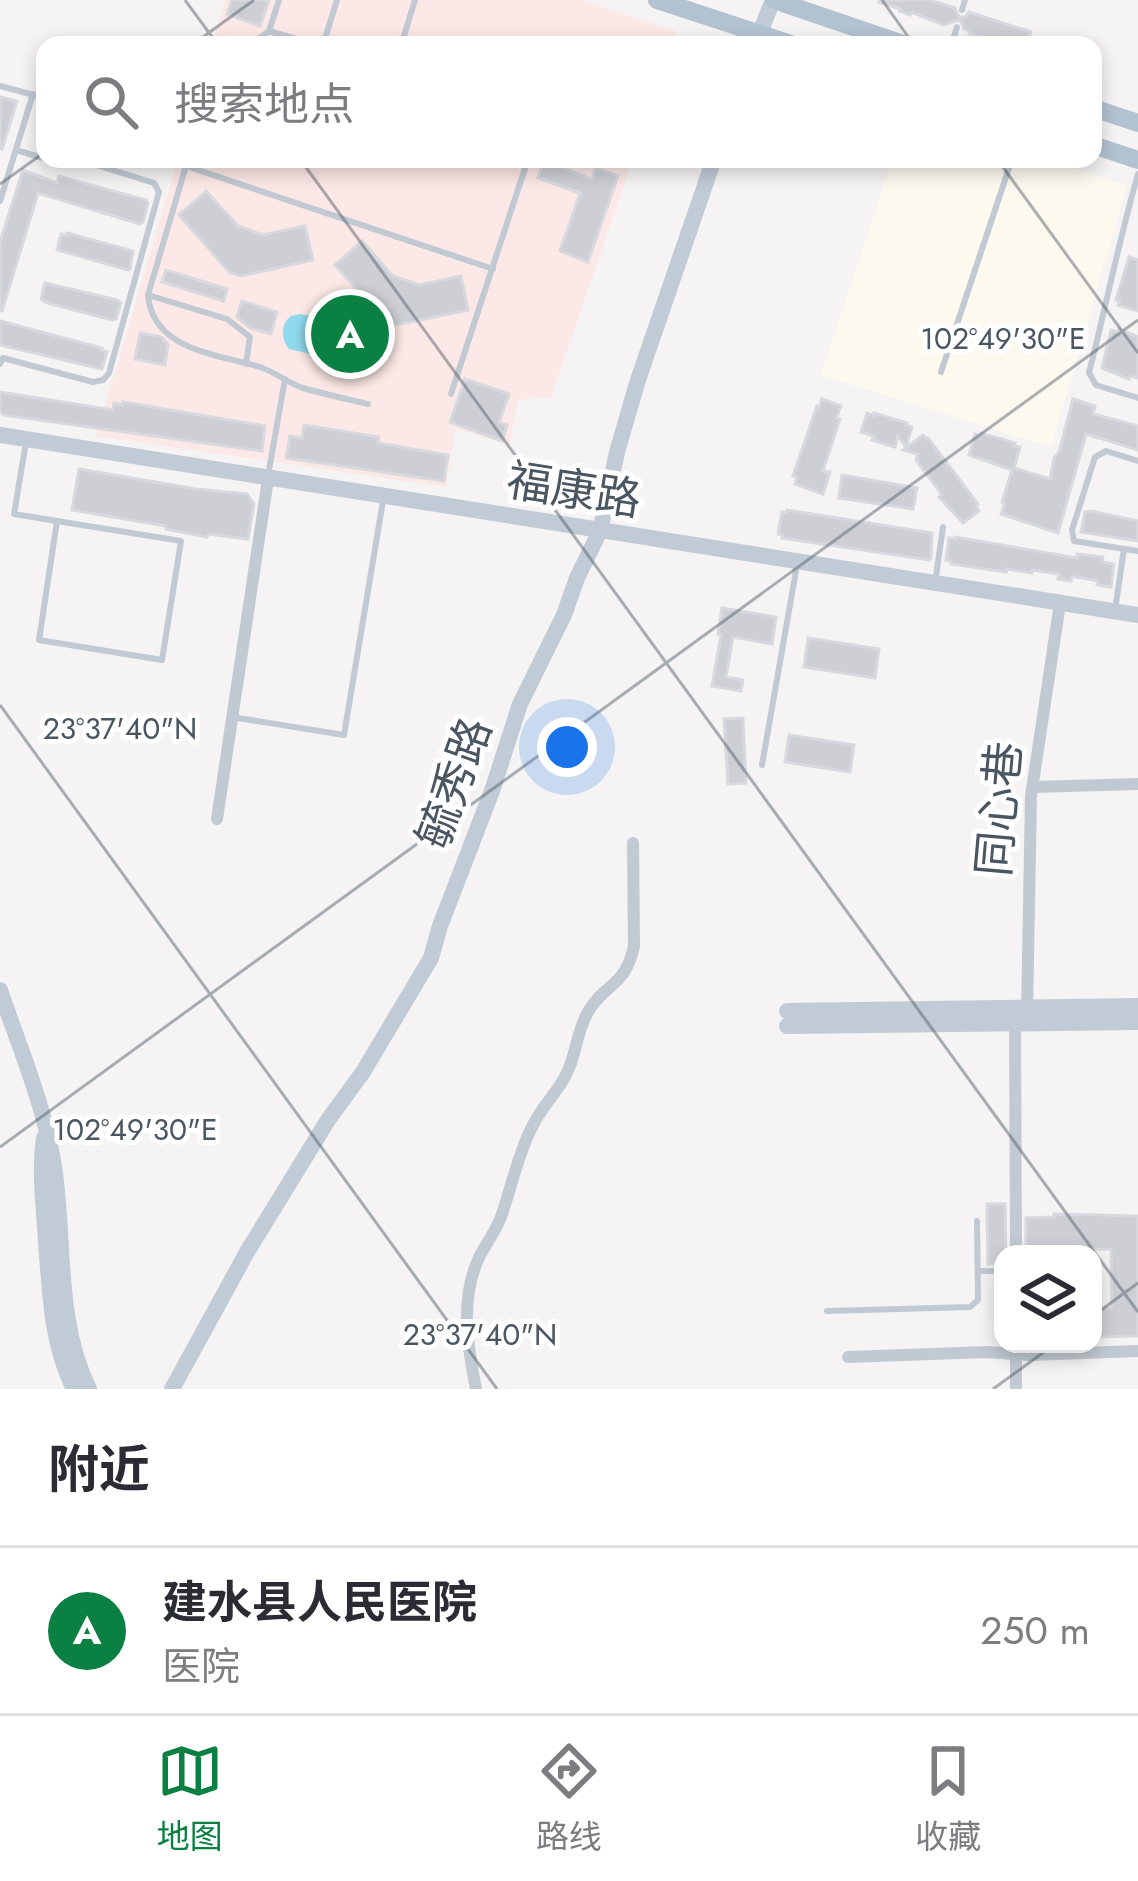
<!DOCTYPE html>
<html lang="zh">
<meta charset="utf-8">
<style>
:root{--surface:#fff;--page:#f7f7f7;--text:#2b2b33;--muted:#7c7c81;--line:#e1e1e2;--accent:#0b8043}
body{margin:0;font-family:Jost,"Noto Sans SC",sans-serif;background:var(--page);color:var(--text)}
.controls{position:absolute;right:36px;bottom:36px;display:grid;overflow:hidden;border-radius:24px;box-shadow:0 6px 18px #0003}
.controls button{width:108px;height:108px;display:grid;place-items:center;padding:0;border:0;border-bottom:3px solid var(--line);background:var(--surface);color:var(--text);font:60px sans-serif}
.you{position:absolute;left:567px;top:747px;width:42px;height:42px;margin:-30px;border:9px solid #fff;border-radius:50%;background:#1a73e8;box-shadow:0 0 0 18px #1a73e833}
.badge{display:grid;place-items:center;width:78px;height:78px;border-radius:50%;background:var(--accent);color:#fff;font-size:39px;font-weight:700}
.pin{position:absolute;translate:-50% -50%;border:6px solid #fff;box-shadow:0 3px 12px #0006}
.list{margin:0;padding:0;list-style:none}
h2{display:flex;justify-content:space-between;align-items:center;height:156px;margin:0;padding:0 48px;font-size:51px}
h2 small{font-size:39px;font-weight:400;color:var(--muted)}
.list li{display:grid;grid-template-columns:78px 1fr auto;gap:36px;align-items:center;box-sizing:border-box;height:168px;padding:0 48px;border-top:3px solid var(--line)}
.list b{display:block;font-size:45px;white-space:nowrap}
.list p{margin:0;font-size:39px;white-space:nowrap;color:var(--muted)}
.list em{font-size:39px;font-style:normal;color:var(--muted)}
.icon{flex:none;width:66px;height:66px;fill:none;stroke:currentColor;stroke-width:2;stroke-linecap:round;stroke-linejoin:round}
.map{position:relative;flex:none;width:1138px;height:1389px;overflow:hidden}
.search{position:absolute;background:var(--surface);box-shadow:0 6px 18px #0003;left:36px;right:36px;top:36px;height:132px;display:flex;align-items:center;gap:30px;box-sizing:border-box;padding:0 42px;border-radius:24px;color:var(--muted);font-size:45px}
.sheet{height:324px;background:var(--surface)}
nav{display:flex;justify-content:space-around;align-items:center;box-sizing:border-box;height:168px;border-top:3px solid var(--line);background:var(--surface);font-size:33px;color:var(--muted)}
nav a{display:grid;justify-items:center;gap:6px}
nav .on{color:var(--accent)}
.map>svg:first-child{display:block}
.commercial{fill:#fdf9ef}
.medical{fill:#fce8e6}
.water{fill:#90daee}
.building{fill:#cdcfd5;stroke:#d7d9de;stroke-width:3}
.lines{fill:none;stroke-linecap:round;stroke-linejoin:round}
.lane{stroke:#c1cad2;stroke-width:6}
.street{stroke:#c1cad2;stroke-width:12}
.secondary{stroke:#c1cbd6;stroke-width:16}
.primary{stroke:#b3c2d1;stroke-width:18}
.ticks{fill:none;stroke:#4a5661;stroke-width:3;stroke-opacity:0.45}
.labels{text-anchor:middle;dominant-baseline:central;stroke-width:10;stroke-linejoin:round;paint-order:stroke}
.street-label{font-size:45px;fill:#4a5661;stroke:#fff}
.ticks-label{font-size:30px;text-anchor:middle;fill:#4a5661;stroke:#fff;stroke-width:10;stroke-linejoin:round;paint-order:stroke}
</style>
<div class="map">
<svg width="1138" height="1389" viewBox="0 0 1138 1389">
<rect width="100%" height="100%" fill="#f5f3f3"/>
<path class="commercial" d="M892,159H1047L1127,186L1051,447L820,375Z"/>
<path class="medical" d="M225,0H580L676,31L672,45H212Z
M178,159H633L551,397L518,400L509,445L455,428L446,487L96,436Z"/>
<path class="water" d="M300,314C325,318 344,329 339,357L332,359L289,349C281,339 280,325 291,316Z"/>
<path class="building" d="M232,0H269L260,26L227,14Z
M880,0H930L955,8L959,17H965L969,12L1031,32L1027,45H1002L1003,42L969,34L970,31L964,29L960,20L943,25L911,12L910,15L900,11L901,9L879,2Z
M0,97L17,101L2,149L0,148Z
M544,161L592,179L596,168L618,176L588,262L560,251L580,193L538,178Z
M23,170L57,183L59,176L146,200L148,203L143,222L140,224L38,193L2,311H0V242Z
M206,191L238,226L263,235L305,226L313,260L241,276L230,273L179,215Z
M67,233L133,251L130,269L128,270L57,250L61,234L67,236Z
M362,241L393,276L419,285L461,276L468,310L396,325L386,322L335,265Z
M1129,257L1138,260V311L1118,305L1120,301L1116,300Z
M166,270L227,289L224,301L162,282Z
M45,283L117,300L121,303L116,319L112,320L48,303L41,299Z
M242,301L277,312L271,334L250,328L237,317Z
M0,321L102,348L101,350L107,352L102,369L0,345Z
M1119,329L1138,337V378L1130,376L1129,379L1102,368L1111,330L1118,332Z
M140,333L161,337L168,344L165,365L135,359Z
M465,379L509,394L499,422L507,425L502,441L450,422Z
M0,392L113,410L114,403L122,405L123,402L265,426L262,451L4,415L0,412Z
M822,399L841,406L836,418L840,419L823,471L830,472L823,494L795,484L797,477L793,476L817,406L819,407Z
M1073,399L1095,406L1093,414L1138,426V450L1086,434L1058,533L1001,514L1005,503L1002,502L1012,470L969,455L975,434L980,436L981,433L1015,443L1014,446L1020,447L1014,468L1050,479L1054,458L1059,452Z
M867,413L874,416V413L907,423L906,425L912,427L906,447L898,436L895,447L872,440L874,436L861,432Z
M304,425L379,437L378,443L448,455L444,481L286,458L290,436L302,438Z
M923,435L926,439L928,438L978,504L976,506L979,511L963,523L939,497L942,495L916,460L918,454L903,450Z
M79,469L196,489L247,494L254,504L248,539L208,534L207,537L166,529V526L72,510Z
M842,475L917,488L913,509L839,498Z
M787,510L932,533L931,558L929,560L782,538L783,535L778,534L782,512L787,513Z
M1091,511L1138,521V541L1081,532L1085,512Z
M955,537L1077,558V554L1103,557L1102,562L1114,564L1111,587L1097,585L1098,581L1072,576L1071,581L1058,579L1059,574L1032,570V573L1006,569V572L951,564V561L946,560L949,538L955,539Z
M722,608L776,617L772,644L733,637L726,677L743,680L741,691L712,686L721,635L718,634Z
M808,638L879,649L875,678L804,667Z
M743,718L746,783L728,784L724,719Z
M789,735L854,745L850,772L785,762Z
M987,1204H1005L1006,1254H1003V1264H988Z
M1054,1214L1138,1216V1336L1093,1337V1309L1112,1308L1111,1249L1051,1250V1254H1026V1218L1054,1217Z"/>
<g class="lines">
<path class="lane" d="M962,10L965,0
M269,31L317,45
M251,45L269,31L279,0
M323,45L337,0
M401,45L415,0
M951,45L957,27
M0,86L45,98
M16,150L53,161L55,159
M188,159L148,295C153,351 218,354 260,367C275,372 288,383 303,388C324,394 347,399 368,404
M186,166L493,269
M1138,174C1119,240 1106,306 1089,373L1096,385L1138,398
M0,201L33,94
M148,295L227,319L250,337L246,364
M0,364L3,358L93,382L103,380L109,373L159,192L154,183L77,159
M941,372L1012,159
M451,394L527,162L518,159
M26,442L14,514L57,521L39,640L162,660L181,541L57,521
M1138,461L1106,451L1095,457L1072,530L1074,541L1138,551
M268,476L285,379
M935,583L943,527
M1115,610L1124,549
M232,717L344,735L383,501
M762,765L797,565
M978,1271H1003
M827,1311L970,1307L978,1300L977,1221"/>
<path class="street" d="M1033,787L1138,784
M217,819L268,479
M1027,1013L1031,796L1060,603
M1015,1023L1016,1254
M1016,1344V1389
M848,1357L987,1352L1029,1355L1138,1351
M476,1389C468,1348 460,1303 477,1262C484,1245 497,1231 502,1214C512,1185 518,1154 532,1127C541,1107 558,1092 567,1073C576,1054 577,1031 588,1012C605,982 625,988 634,946L633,843"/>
<path class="secondary" d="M755,45L773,0
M0,435L1138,615
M0,990C19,1046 43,1102 53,1160C66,1236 54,1318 89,1389
M787,1011L1138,1006
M787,1026L1138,1022
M44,1138C39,1173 44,1206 46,1242C50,1291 51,1344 74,1389
M172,1389L247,1252L328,1120L363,1072L431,958L440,926L492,791L520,704L564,615L577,578L600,531L617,452L638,380L714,159"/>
<path class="primary" d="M657,0L794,45
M774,0L906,45
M1093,108L1138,123
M1093,145L1138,160"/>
</g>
<path class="ticks" d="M185,0L218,45M882,0L914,45M192,45L254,0M300,159L1138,1312M997,159L1138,353M0,184L45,152M0,705L497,1389M0,1147L1138,320M1093,1316L1138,1283M993,1389L1055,1344"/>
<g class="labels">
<g class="street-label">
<text transform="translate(574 490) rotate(9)">福康路</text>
<text transform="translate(454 783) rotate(-70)">毓秀路</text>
<text transform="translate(999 809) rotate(-85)">同心巷</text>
</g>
</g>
<g class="ticks-label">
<text x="1003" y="349">102°49'30"E</text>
<text x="120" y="739">23°37'40"N</text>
<text x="135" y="1140">102°49'30"E</text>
<text x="480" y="1345">23°37'40"N</text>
</g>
</svg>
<div class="controls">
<button><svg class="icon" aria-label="layers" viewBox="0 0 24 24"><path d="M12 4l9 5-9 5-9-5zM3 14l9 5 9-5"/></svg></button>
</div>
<div class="you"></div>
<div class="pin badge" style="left:350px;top:334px">A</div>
<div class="search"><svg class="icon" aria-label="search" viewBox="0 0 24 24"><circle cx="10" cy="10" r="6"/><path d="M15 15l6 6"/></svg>搜索地点</div>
</div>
<section class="sheet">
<h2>附近<small></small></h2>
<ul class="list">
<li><span class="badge">A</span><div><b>建水县人民医院</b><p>医院</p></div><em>250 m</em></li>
</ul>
</section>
<nav>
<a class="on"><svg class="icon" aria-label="map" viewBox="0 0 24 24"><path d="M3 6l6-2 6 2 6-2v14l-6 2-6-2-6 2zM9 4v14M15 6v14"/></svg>地图</a>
<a><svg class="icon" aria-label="directions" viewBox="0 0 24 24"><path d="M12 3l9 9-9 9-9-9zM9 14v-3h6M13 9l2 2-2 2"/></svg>路线</a>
<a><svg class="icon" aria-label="saved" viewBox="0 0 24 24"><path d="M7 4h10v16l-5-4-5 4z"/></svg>收藏</a>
</nav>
